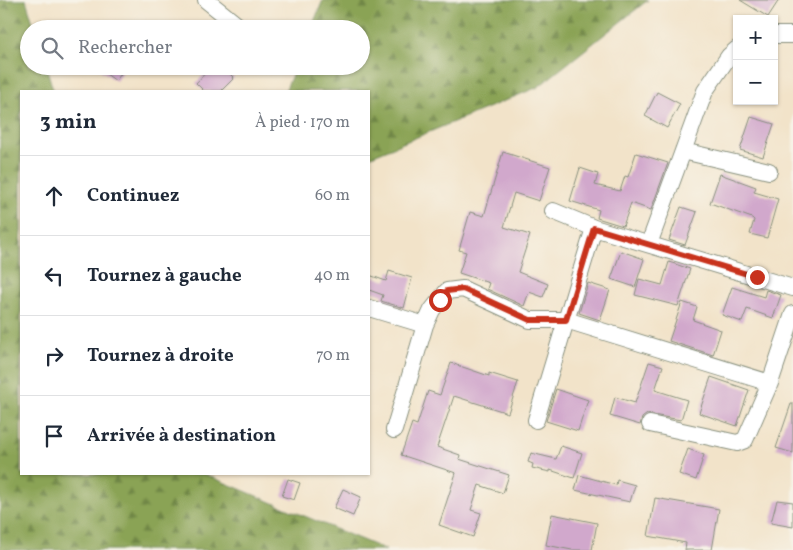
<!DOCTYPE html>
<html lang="fr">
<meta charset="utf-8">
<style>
:root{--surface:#fff;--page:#f2f2f3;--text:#1f2937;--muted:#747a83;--line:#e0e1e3}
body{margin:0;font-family:Vollkorn,serif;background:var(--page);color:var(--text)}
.controls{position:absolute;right:15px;top:15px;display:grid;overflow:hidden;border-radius:0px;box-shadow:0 1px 4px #0004}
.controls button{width:45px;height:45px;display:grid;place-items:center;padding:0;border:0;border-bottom:1px solid var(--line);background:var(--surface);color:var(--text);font:25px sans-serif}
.stop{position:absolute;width:15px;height:15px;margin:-11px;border:4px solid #c8321e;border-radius:50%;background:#fff}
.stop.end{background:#c8321e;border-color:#fff;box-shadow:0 1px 5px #0008}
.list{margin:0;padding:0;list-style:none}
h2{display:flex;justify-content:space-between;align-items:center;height:65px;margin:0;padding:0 20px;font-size:21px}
h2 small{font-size:16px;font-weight:400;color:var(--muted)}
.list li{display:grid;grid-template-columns:32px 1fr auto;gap:15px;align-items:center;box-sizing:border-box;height:80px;padding:0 20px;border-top:1px solid var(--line)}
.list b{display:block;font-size:19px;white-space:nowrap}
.list em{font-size:16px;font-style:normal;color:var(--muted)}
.icon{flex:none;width:28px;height:28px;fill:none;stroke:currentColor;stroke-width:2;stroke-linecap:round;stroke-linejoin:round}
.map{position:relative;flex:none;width:793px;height:550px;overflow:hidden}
.search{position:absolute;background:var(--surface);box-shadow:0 1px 4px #0004;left:20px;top:20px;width:350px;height:55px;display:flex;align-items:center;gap:12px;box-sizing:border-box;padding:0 18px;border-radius:28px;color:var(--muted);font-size:19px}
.panel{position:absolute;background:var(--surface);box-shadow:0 1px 4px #0004;left:20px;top:90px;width:350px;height:385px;border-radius:0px}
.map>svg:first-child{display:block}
.forest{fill:url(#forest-firs);stroke:#547044}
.building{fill:#d1a8cc}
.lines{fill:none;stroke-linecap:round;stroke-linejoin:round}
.minor-casing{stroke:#88907e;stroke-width:18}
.minor{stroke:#fff;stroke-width:16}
.route{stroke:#c8321e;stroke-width:6}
</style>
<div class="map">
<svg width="793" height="550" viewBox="0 0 793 550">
<defs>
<pattern id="forest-firs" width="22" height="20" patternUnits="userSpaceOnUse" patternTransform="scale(1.25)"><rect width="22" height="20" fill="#8aa354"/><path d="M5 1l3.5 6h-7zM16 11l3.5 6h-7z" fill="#708646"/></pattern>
</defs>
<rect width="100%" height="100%" fill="#f7f3e8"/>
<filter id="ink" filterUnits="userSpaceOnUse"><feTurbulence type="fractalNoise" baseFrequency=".02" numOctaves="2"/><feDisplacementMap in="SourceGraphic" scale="10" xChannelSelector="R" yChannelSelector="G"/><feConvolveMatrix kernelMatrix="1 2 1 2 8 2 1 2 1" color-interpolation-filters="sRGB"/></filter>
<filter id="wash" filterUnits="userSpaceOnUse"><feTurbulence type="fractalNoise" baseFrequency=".0096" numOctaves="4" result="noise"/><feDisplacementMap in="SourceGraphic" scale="20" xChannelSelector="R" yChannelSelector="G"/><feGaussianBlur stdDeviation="1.12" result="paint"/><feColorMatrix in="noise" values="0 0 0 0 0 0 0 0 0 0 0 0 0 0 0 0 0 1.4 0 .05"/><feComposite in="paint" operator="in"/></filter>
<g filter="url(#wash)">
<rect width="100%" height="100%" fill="#f2e3c9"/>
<path class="forest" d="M0,0H26L35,29H29V66H46L53,90L57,91H21V474H204L386,550H0Z
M323,0H648L538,87L369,157V91H285L296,66H361V29H311Z"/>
<g id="blocks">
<path class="building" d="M740,0H779L768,17Z
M95,66H126L116,81Z
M212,66H222L234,78L221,91H204L196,83Z
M657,92L680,104L667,128L645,116Z
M751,117L774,124L763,157L740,150Z
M503,152L550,167L539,201L514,193L504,227L530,235L518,272L548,284L543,297L529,292L524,306L487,289L489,283L459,273L466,252L459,250L470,212L484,216Z
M636,153L668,163L651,210L631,203L623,226L597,218L599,210L570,201L580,168L598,174L595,185L620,191L625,176L628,177Z
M720,174L756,187L754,192L778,199L767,238L750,234L754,220L752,218L710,203Z
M681,207L697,212L685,245L669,240Z
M621,251L644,259L635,287L611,279Z
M669,262L690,269L678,306L635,295L639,279L662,285Z
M389,271L412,278L404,308L381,301L383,295L369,290V275L386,281Z
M588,283L610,290L600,320L579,313Z
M732,287L764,297L766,290L781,295L773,318L747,309L742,322L722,315Z
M682,302L697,307L693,320L721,330L713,355L669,341Z
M649,362L663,366L655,390L687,400L681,420L647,414L642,418L640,425L610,416L615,397L635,403Z
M451,363L489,376V373L518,382L508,413L454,396L437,447L460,455L459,459L509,475L503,493L479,485L471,510L481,513L473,537L439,525L456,473L401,455L412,423L417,425L428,391L440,395Z
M711,377L749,390L737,426L699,413Z
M556,389L588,400L578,431L546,421Z
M791,404H793V453L776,448Z
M561,446L582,453L574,478L550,470V472L532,468L533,464L528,462L531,453L556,459Z
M688,449L704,455L696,480L679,474Z
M579,475L616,485L617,480L635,485L630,502L575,490Z
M288,479L300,483L294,500L282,496Z
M343,489L361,497L353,516L334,508Z
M655,498L719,509L712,550H685L686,543L648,536Z
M777,500L793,502V527L771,523Z
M552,514L597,523L592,550H572L546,545Z"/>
</g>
</g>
<g filter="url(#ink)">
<use href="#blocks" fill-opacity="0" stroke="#88907e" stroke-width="1"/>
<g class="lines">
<g class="minor-casing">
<path id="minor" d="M206,0L242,29
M774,35H793
M683,151L769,171
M553,211L594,228L793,288
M649,244L705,91L729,56L737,49
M369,308L425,325
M536,420L594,228
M650,424L737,443L745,440L770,383L793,314
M394,430L425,325L432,310L447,291L463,289L530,320H566L770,383"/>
</g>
<use href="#minor" class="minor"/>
</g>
</g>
<g class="lines" filter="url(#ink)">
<path class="route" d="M440,300L447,291L463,289L530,320H566L594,228L757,277"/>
</g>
</svg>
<div class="controls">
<button>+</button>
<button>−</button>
</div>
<div class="stop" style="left:440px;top:300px"></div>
<div class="stop end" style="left:757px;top:277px"></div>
<div class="search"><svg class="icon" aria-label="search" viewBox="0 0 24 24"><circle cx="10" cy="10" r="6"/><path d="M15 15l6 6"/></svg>Rechercher</div>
<section class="panel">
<h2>3 min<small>À pied · 170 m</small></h2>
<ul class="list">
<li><svg class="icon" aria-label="ahead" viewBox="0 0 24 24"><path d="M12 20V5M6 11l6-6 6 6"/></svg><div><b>Continuez</b></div><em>60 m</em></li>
<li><svg class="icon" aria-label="left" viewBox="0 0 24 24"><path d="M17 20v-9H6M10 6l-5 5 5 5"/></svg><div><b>Tournez à gauche</b></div><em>40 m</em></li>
<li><svg class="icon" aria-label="right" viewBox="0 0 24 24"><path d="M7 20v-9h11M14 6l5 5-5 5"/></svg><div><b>Tournez à droite</b></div><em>70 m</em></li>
<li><svg class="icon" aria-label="arrive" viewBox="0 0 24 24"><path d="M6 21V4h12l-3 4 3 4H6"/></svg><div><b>Arrivée à destination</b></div></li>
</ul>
</section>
</div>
